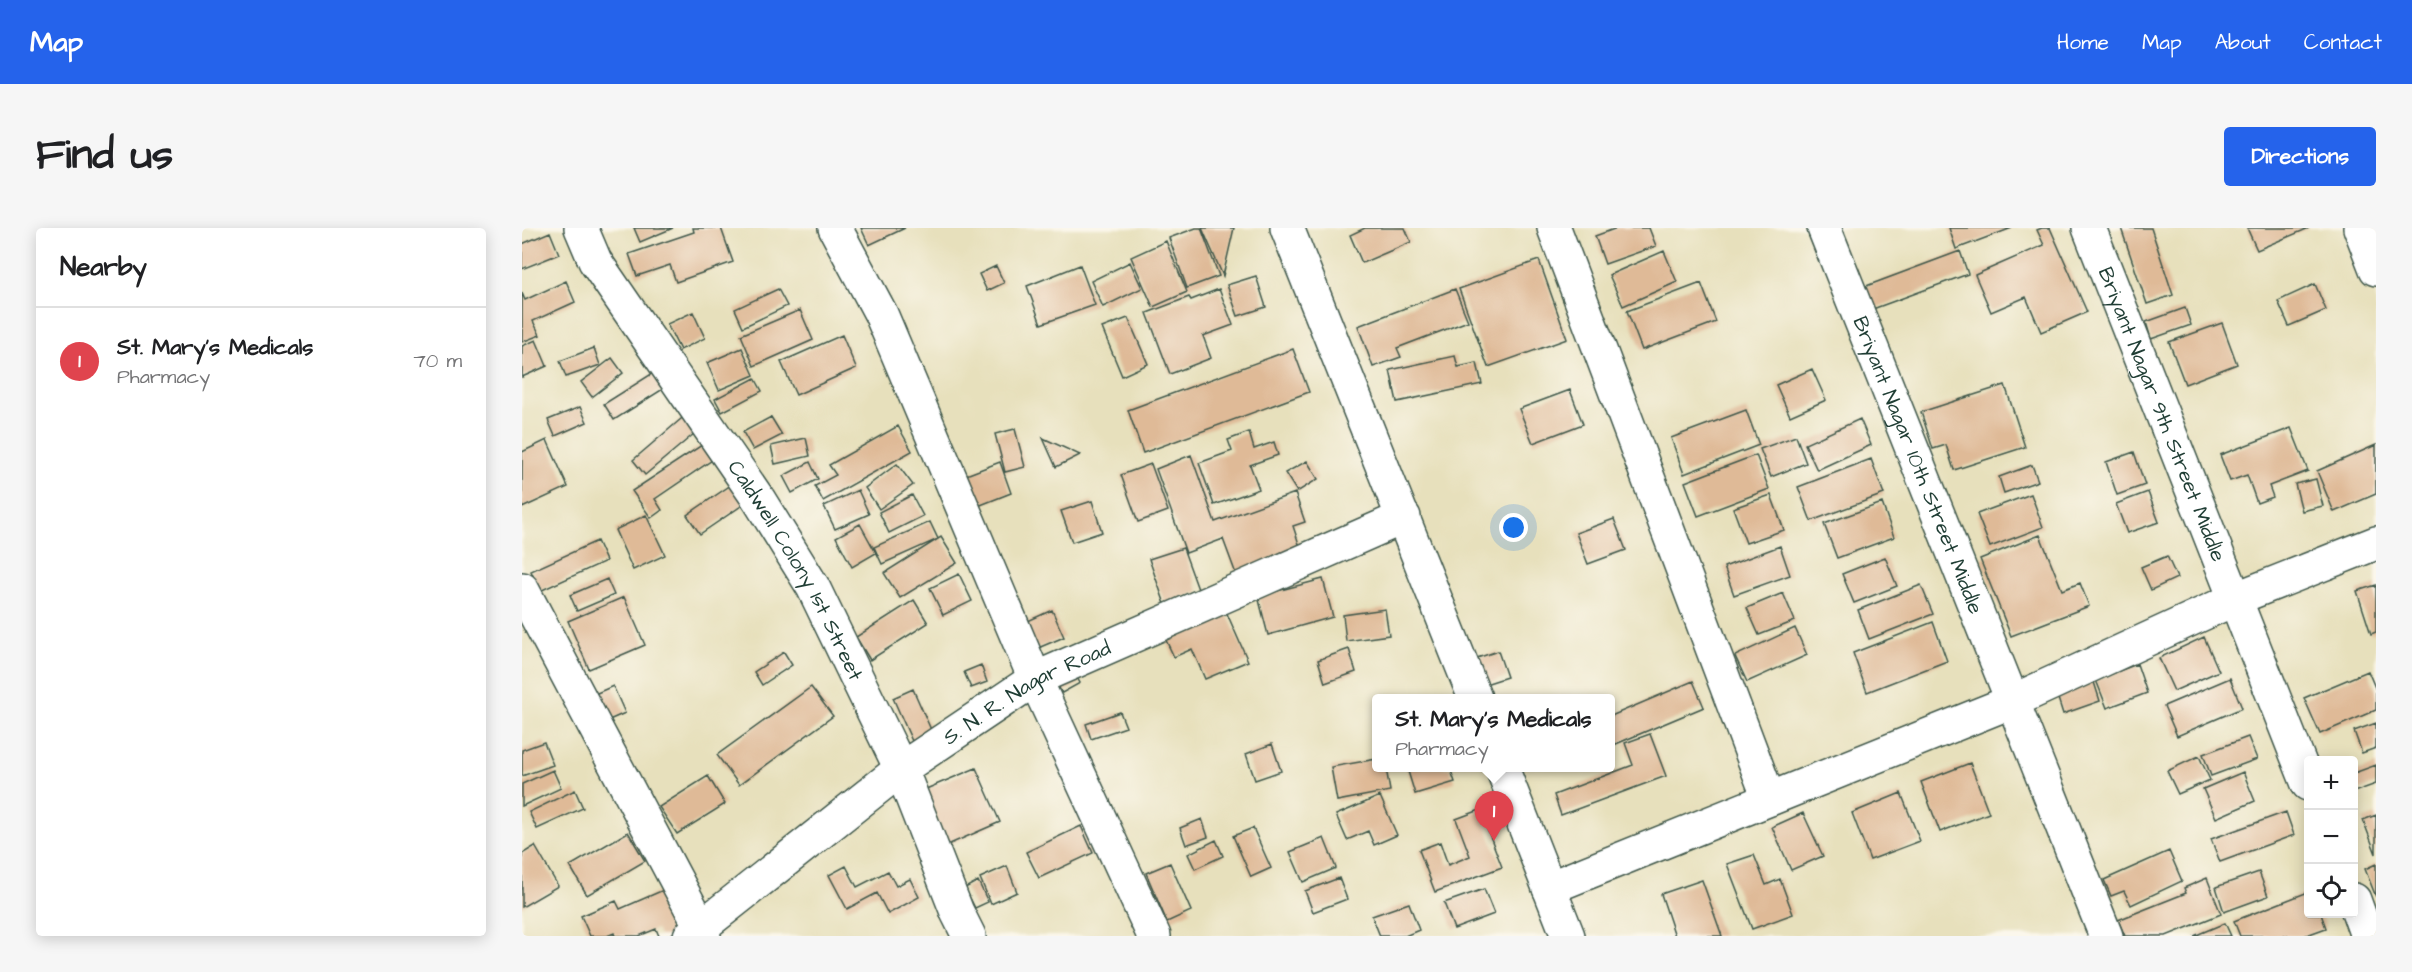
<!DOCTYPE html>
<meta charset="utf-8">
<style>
:root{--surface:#fff;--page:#f6f6f6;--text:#202124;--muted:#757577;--line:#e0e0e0;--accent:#2563eb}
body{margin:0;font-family:"Architects Daughter",sans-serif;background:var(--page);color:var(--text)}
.controls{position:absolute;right:18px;bottom:18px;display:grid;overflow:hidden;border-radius:6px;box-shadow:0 3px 15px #0003}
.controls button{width:54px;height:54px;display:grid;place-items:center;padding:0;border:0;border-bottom:2px solid var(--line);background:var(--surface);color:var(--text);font:30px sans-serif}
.you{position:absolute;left:992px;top:300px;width:21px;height:21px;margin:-15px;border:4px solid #fff;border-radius:50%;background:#1a73e8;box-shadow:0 0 0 9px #1a73e833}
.badge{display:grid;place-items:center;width:39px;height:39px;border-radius:50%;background:var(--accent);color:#fff;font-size:20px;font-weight:700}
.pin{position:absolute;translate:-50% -50px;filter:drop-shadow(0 2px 3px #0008)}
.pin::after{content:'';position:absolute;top:32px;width:21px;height:18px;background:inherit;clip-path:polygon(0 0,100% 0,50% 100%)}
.popup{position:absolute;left:850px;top:466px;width:243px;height:78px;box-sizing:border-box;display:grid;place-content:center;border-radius:6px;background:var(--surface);filter:drop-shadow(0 2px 4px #0005);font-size:20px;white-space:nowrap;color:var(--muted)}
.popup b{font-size:22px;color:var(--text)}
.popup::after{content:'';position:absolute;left:50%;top:100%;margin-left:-12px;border:12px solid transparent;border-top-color:var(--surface)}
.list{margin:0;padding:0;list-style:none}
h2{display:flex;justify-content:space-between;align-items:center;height:78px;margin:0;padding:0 24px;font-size:26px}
h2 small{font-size:20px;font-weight:400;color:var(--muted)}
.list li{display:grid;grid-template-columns:39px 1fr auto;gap:18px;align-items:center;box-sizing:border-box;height:108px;padding:0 24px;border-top:2px solid var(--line)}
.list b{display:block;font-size:22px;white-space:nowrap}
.list p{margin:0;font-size:20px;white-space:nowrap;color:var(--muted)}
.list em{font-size:20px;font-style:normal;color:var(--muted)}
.icon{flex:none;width:33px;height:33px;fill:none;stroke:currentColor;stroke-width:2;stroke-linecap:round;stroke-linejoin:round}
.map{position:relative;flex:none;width:1854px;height:708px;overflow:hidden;border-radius:6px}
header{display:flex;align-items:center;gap:36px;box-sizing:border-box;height:84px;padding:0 30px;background:var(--accent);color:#fff}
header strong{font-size:28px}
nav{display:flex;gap:33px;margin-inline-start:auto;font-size:21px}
.intro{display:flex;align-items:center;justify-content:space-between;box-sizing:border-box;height:144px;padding:0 36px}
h1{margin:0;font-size:42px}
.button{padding:15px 27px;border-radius:6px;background:var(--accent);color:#fff;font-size:21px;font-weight:700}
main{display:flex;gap:36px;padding:0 36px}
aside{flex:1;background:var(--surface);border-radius:6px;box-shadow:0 3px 15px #0003}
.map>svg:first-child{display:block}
.building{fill:#dfba97}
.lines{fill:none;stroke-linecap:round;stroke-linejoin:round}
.minor-casing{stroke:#3d5548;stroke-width:36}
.tertiary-casing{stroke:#3d5548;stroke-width:36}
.minor{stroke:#fff;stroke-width:33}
.tertiary{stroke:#fff;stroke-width:33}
.labels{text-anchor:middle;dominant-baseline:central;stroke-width:4.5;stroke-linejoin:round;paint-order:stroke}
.street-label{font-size:21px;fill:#1f3d34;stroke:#fbf7ec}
</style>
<header>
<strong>Map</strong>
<nav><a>Home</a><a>Map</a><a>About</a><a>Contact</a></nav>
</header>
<div class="intro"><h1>Find us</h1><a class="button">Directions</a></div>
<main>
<aside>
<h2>Nearby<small></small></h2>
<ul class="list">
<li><span class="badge" style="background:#e0444e">1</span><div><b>St. Mary's Medicals</b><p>Pharmacy</p></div><em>70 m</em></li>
</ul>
</aside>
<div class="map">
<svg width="1854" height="708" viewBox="0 0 1854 708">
<rect width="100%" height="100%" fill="#fbf7ec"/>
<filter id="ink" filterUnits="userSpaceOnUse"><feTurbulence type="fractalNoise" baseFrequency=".0167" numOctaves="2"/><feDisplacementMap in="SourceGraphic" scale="12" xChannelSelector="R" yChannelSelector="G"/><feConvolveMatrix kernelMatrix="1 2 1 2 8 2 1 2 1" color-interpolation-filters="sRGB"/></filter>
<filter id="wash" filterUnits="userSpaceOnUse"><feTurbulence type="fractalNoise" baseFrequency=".008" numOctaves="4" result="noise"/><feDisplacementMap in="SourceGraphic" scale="24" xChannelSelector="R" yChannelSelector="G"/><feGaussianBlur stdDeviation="1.35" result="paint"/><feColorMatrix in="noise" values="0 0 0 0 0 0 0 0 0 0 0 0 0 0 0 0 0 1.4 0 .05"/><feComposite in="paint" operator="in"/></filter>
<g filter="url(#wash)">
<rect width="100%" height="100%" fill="#e7e0bc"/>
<g id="blocks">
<path class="building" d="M112,0H151L118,14Z
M171,0H199L211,34L154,54L148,37L115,48L107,26L172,4Z
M339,0H383L347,17Z
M674,0H679L697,48L665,60L647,10Z
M680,0H712L701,48Z
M843,0H883L889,14L840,35L828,7Z
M1095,0H1127L1134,18L1083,36L1073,8Z
M1427,0H1490L1434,21Z
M1520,0H1528L1565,84L1519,104L1504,69L1469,84L1453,47L1522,17L1515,2Z
M1599,0H1629L1651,67L1625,76Z
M1725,0H1787L1735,22Z
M28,4L37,26L0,41V16Z
M644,13L665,64L631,79L609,29Z
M1142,23L1155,54L1101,78L1087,47Z
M1438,23L1446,46L1348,82L1339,60Z
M1017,32L1045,111L966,139L937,61Z
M608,34L620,60L581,79L569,53Z
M558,37L573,77L519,96L505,58Z
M474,38L482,55L465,63L457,46Z
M734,48L744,79L716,88L705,57Z
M44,53L53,74L11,93L18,107L0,114V65L3,72Z
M1179,55L1194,94L1120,122L1105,83Z
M1793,56L1804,82L1767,98L1756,73Z
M256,61L265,78L221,99L213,81Z
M697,61L711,97L681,108L689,130L648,146L625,85L667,69L669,72Z
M933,61L946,93L875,120L879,129L851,139L836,98Z
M1663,80L1669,97L1629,111L1624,94Z
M278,82L291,112L232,138L219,107Z
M171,84L183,110L158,122L145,96Z
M606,90L626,136L600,148L580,100Z
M1700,95L1715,136L1663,156L1647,114Z
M320,107L334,140L274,167L259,134Z
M14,112L25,138L0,149V118Z
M72,120L78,137L44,149L38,133Z
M220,120L232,147L197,162L185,135Z
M771,121L787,164L621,225L606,182Z
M933,128L936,139L955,135L960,156L875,174L868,142Z
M90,130L101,145L70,169L59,154Z
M139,140L149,156L92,192L82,176Z
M1290,141L1304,172L1268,188L1254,157Z
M233,150L240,163L200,184L193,171Z
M1483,157L1503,219L1432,242L1424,217L1411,221L1399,184Z
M1048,162L1061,196L1011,215L997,181Z
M58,179L65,194L33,208L26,192Z
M1224,182L1237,217L1162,246L1149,210Z
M166,185L179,200L123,247L111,232Z
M249,189L260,207L231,222L221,204Z
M1338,191L1349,217L1295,242L1283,216Z
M376,198L390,223L301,273L293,258L314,247L307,237Z
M1769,200L1786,243L1747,258L1751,269L1735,275L1725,247L1708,253L1698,227Z
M493,201L503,239L483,244L473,206Z
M727,204L732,221L752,214L756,227L728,237L737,261L692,277L677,235L710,223L706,212Z
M1274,208L1284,235L1249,249L1238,221Z
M284,210L288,228L253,236L249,218Z
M521,210L558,227L534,239Z
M25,212L46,259L0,280V224Z
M186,213L196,228L133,271L140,282L129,290L110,263Z
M1854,217V266L1812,284L1795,243Z
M1612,224L1623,257L1595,267L1584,234Z
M669,227L693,294L773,265L783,294L771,298L779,322L714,346L701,311L664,325L634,241Z
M1234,227L1247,261L1176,288L1163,254Z
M1349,231L1362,266L1289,293L1276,259Z
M785,233L796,251L775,264L763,245Z
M288,234L296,251L270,265L261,248Z
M478,234L489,265L451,280L439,249Z
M375,236L391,257L357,281L343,260Z
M629,236L646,283L616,294L599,247Z
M1510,237L1516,253L1482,265L1477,249Z
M1794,251L1801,278L1780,283L1773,256Z
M209,257L222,276L178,306L165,287Z
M336,262L347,286L313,301L302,278Z
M1626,264L1637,294L1605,305L1594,276Z
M1509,266L1521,299L1468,319L1455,286Z
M390,267L401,288L367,305L357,284Z
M1249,267L1262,302L1224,315L1211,280Z
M570,273L580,304L550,314L539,283Z
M1360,275L1372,309L1315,330L1302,296Z
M124,287L143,327L111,342L93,302Z
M1092,291L1104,322L1066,336L1054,305Z
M408,294L416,311L360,336L352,319Z
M338,296L354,325L330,339L314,309Z
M1518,307L1540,362L1558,355L1567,378L1489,408L1458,331Z
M419,309L435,335L378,370L362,345Z
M75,313L84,333L18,363L9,343Z
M1258,318L1268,347L1212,367L1202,339Z
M661,320L677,364L643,376L627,331Z
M1645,328L1655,350L1629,362L1619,339Z
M1363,329L1375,358L1332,375L1320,346Z
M437,346L450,373L421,387L408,360Z
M85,351L92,367L55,383L48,367Z
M801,351L811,389L746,407L736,368Z
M1399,357L1411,386L1347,411L1336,382Z
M1854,357V404L1849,406L1835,363Z
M1261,365L1273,393L1237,407L1225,380Z
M102,369L123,417L67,441L46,393Z
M392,372L406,395L348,432L334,409Z
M703,381L726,433L683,451L670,421L652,429L642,408Z
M863,381L867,407L824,413L821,387Z
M530,382L542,409L509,423L497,397Z
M1411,394L1425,433L1345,464L1331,425Z
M1273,400L1285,427L1225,454L1213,428Z
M1682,409L1697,443L1652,463L1637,430Z
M827,421L834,444L803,455L796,432Z
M976,423L985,449L954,459L946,433Z
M262,424L270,437L240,457L232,444Z
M1615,436L1625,465L1585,480L1574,452Z
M459,437L465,454L449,460L442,444Z
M550,441L558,455L540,465L532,451Z
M1846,443L1854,462V482L1798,506L1782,470Z
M1708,450L1720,480L1655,508L1642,478Z
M1571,451L1578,473L1541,486L1534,464Z
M1171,453L1182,479L1089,518V488Z
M91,458L103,485L78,496L66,469Z
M289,459L311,488L217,557L195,527Z
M391,461L410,504L390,513L371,470Z
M598,484L604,499L569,511L564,496Z
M1854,495V520L1840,525L1832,503Z
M1128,506L1144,548L1039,587L1032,567L1111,537L1103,515Z
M1726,509L1735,531L1689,548L1681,526Z
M22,514L31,537L0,548V522Z
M750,516L759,543L733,552L724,526Z
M1677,528L1688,552L1656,566L1645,543Z
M855,531V540H864L868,563L815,573L809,539Z
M1448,535L1467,585L1418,604L1399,554Z
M1854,537V556L1832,564V545Z
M454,540L478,594L421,619L397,564Z
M885,540H928L933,554L893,566Z
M31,542L39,560L0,578V556Z
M1721,544L1733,573L1694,590L1681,561Z
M186,548L203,576L155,606L137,579Z
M53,562L61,580L15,601L7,584Z
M1379,565L1398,613L1348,632L1330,585Z
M858,568L875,607L852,617L846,603L825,612L814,587Z
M958,582L980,639L913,664L897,622L918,614L926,637L948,628L934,591Z
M1764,584L1772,607L1698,634L1689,611Z
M1281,585L1301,628L1269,642L1250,599Z
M1854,587V626L1841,592Z
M680,591L686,609L664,617L658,600Z
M559,598L571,625L517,650L504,624Z
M731,600L749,640L729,649L711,608Z
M106,604L123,633L65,667L48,638Z
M802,610L814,640L781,654L768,624Z
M694,612L701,628L673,641L666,626Z
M13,618L36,658L0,679V626Z
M1647,623L1660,653L1609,677L1602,663L1589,668L1582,652Z
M1232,627L1244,657L1258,651L1271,686L1230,701L1205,636Z
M648,635L669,683L645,694L624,645Z
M1854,636V669L1843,641Z
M324,638L335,659L366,643L374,658L388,651L397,669L366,686L355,665L325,681L307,647Z
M485,638L495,664L469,676L458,650Z
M1737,644L1746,668L1702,684L1694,659Z
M817,650L825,671L791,684L783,663Z
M1685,650L1699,686L1644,708H1603L1596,692L1664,665L1662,660Z
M1180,652L1200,708H1153L1139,666Z
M456,653L466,674L453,680L443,660Z
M146,660L164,700L145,708H137L134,701L117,708H93L92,705L85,708H68L59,688L94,673L98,681Z
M962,661L972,686L932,701L922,675Z
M1786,664V686H1799L1804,700L1782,708H1718L1712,693Z
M887,675L897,702L883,708H858L850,688Z
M1703,695L1709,708H1672Z"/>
</g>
</g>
<g filter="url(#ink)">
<use href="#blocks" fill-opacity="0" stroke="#3d5548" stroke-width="1.5"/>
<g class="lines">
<g class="minor-casing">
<g id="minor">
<path id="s1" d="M59,0L73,33L237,272L291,359L379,541L435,684L447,708"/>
<path d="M313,0L359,86L513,451L632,708"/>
<path d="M765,0L953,470"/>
<path d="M1032,0L1247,571"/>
<path id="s2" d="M1302,0L1584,708"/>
<path id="s3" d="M1567,0L1786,556"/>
<path d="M1838,0L1854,41"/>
<path d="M0,361L179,699L182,708"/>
<path d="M980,540L1046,708"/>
<path d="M1832,672L1845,708"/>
<path id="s4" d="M168,708L379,541L513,451L882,289"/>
</g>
</g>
<g class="tertiary-casing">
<path id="tertiary" d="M1027,660L1491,473L1715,370L1854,315"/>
</g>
<use href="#minor" class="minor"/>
<use href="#tertiary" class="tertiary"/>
</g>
</g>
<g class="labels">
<g class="street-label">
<text stroke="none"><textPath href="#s3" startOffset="200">Briyant Nagar 9th Street Middle</textPath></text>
<text stroke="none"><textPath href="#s2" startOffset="255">Briyant Nagar 10th Street Middle</textPath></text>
<text stroke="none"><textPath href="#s1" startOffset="405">Caldwell Colony 1st Street</textPath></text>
<text stroke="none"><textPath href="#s4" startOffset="417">S. N. R. Nagar Road</textPath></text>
</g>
</g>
</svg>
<div class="controls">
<button>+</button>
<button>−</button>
<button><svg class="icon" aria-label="locate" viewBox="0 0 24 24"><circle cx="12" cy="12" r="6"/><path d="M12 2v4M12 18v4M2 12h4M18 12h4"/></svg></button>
</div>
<div class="you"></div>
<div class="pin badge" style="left:972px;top:613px;background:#e0444e">1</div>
<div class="popup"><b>St. Mary's Medicals</b>Pharmacy</div>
</div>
</main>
